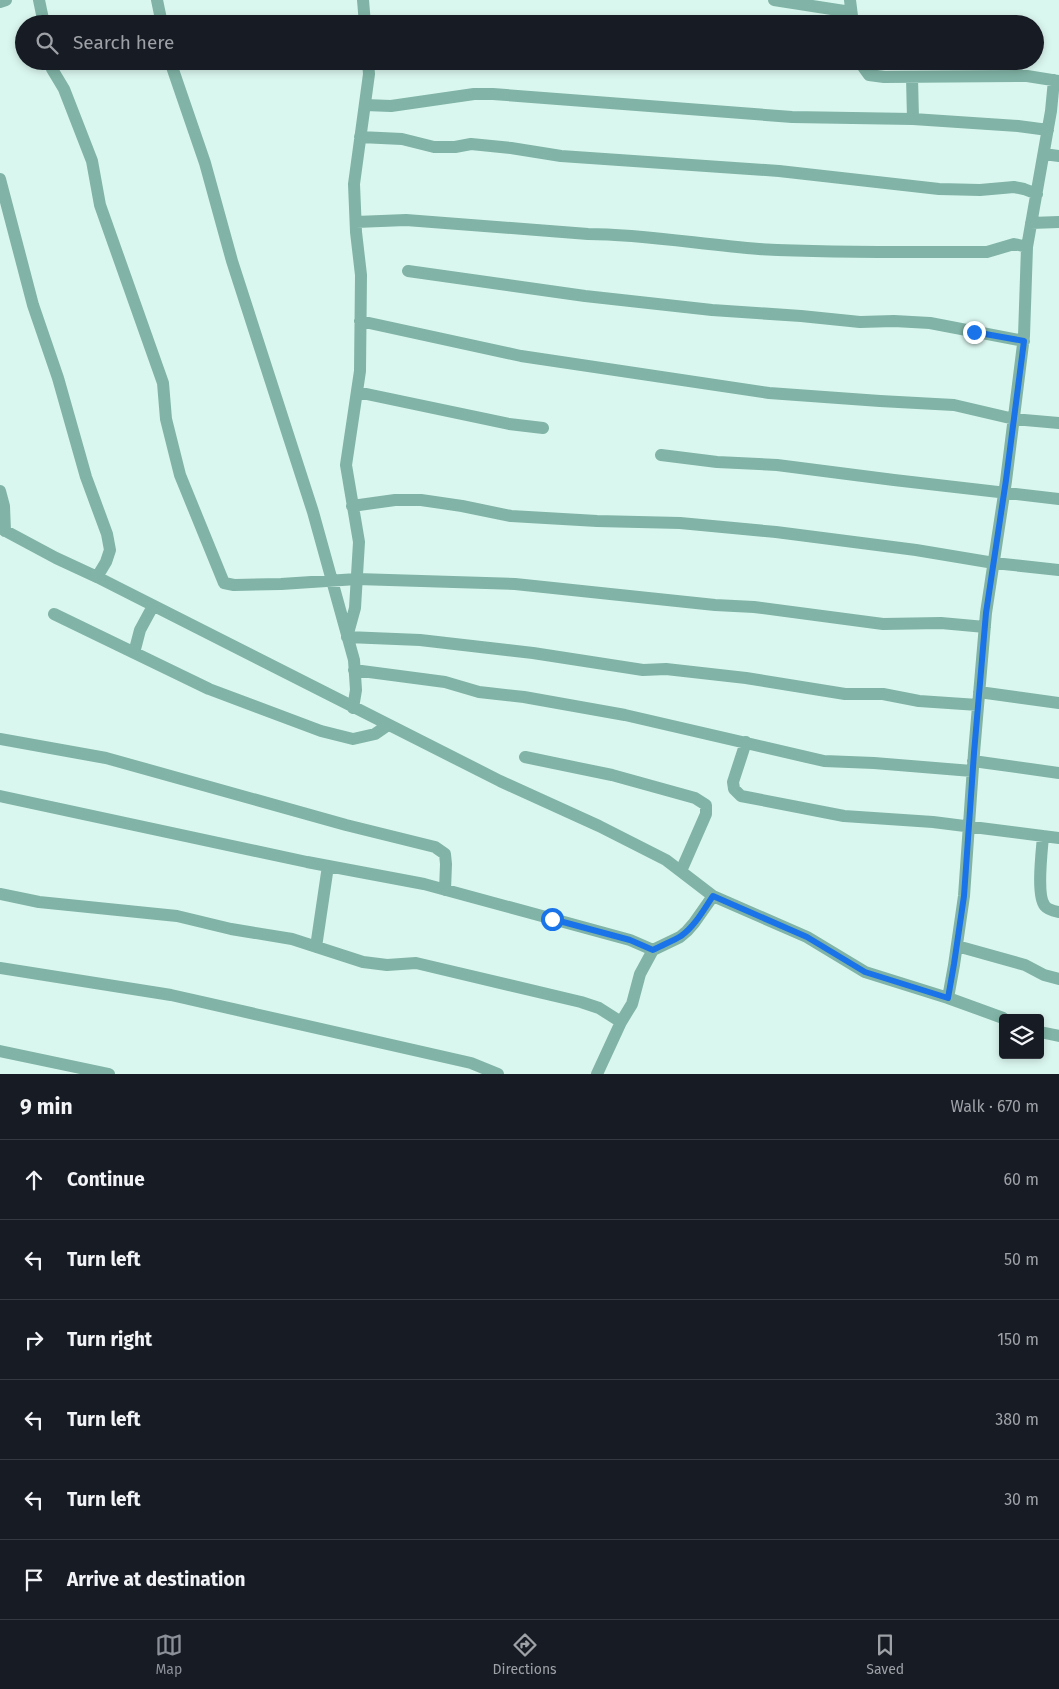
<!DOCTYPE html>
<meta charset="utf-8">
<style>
:root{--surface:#171b24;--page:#20242c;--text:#f1f3f6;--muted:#9ea1a6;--line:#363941;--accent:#8c9099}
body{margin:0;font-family:"Fira Sans",sans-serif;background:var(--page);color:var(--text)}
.controls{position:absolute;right:15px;bottom:15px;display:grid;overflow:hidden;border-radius:5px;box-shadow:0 2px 8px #0003}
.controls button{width:45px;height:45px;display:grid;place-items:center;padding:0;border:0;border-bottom:1px solid var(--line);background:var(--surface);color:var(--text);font:25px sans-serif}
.stop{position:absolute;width:15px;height:15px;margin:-11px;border:4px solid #1a73e8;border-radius:50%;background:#fff}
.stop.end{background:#1a73e8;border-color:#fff;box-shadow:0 1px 5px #0008}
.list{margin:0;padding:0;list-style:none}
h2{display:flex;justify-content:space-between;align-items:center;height:65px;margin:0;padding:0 20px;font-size:21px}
h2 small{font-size:16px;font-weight:400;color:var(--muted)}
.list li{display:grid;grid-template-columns:32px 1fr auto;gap:15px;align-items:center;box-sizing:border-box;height:80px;padding:0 20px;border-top:1px solid var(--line)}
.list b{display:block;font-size:19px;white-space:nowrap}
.list em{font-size:16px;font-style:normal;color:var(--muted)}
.icon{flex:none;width:28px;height:28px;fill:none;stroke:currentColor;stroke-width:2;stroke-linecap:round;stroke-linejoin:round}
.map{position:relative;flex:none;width:1059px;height:1074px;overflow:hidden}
.search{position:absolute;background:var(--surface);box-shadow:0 2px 8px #0003;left:15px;right:15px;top:15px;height:55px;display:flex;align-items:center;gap:12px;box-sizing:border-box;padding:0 18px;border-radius:28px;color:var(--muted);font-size:19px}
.sheet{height:545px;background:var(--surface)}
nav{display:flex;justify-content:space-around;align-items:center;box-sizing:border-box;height:70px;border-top:1px solid var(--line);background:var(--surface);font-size:14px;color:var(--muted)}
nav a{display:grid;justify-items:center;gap:2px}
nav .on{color:var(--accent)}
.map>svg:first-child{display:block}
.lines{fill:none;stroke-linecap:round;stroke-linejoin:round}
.minor{stroke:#81b4a6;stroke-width:12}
.route{stroke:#1a73e8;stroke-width:6}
</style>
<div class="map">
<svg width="1059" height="1074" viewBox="0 0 1059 1074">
<rect width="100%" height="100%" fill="#daf7ef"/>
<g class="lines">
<path class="minor" d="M39,0L44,24
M157,0L162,24
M363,0L365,24
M774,0L851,12
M850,0L853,24
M0,2L6,0
M51,61L52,69L64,89L92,161L100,205L163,383L166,419L180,475L224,583L234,585L281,584L357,579L515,584L715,605L754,607L883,624L941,623L985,627
M170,61L205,163L232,261L313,512L354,660L356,690L353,708
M368,61L369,74L354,184L356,232L361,275L360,371L346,465L359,542L355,608L347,637L420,640L533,653L643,670L666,669L746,678L845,694H883L919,701L978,705
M859,61L869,75L884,77L1027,76L1059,81
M912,77L913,119
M365,105L391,106L474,94H493L792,117L913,119L1018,126L1048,130
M360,137L402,139L434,147H455L471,144L511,148L561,156L779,171L939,189L980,190L1014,187L1024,189L1037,194
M1044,154L1059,156
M0,179L33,305L58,378L86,477L107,534L110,550L106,562L97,577
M356,222L406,220L588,234C644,234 703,245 759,249C835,253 911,252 987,252L1014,244L1027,247
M1031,223L1059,222
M408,271L585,296L712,310L801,316L860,322L894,321L930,323L1024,341
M360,321L521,356L769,393L880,401L954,405L1014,419L1059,423
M357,392L509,424L543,428
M661,455L717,462L777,465L894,480L1059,499
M0,491L4,506L5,531
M352,506L395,500H421L462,506L511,516L597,521L680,523L776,532L916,550L994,563L1059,570
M0,528L56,558L97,577L500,781L599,826L666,860L713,896L807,937L865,972L948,998L1003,1018
M54,614L209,689L321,731L353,739L375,734L388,725
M134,653L140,630L153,606
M354,670L445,682L479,692L524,697L625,715L824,761L874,763L972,771
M979,692L1059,703
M0,739L106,758L346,825L435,847L445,854L446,864L445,890
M746,742L733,782L734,789L741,796L844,816L933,822L1059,838
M525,757L612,775L695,798L706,805V814L681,871
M973,761L1059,773
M0,796L307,862L424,884L630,940L653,950
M1043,836C1042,850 1036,896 1045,906C1048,910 1054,911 1059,912
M0,894L39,902L177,916L231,929L292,939L363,962L387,965L416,963L581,1002L599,1008L621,1022
M957,946L1025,965L1044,975L1059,979
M316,947L328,866
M0,968L171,995L471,1063L498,1074
M948,998L954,965L964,896L974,753L986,613L1006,481L1024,336L1027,247L1051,111L1054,80
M1040,1032L1059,1036
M0,1051L109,1074
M597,1074L621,1022L632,1004L640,974L653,950L680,937L687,931L694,923L713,896"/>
</g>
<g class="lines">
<path class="route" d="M552,919L630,940L653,950C662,945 673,941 681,936C695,926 704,909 713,896L807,937L865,972L948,998L954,964L964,896L974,753L986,613L1006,480L1024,341L974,332"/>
</g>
</svg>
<div class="controls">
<button><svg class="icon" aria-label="layers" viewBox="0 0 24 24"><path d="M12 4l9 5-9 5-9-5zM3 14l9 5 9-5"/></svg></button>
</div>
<div class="stop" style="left:552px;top:919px"></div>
<div class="stop end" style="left:974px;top:332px"></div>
<div class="search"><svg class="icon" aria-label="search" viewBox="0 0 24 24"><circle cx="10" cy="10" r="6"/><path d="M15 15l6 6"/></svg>Search here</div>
</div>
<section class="sheet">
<h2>9 min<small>Walk · 670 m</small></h2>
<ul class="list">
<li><svg class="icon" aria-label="ahead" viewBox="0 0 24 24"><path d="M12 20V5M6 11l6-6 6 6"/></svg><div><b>Continue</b></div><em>60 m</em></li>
<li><svg class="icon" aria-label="left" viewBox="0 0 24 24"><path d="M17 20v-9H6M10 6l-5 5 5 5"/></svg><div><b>Turn left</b></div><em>50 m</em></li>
<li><svg class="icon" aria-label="right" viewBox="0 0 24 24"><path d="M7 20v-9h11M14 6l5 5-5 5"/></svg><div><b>Turn right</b></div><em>150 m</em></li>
<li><svg class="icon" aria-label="left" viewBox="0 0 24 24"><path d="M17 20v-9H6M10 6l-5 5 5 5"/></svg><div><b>Turn left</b></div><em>380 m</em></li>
<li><svg class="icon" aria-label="left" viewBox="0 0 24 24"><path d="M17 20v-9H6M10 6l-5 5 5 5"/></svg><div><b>Turn left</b></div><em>30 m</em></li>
<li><svg class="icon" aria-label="arrive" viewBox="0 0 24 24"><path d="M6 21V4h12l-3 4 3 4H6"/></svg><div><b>Arrive at destination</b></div></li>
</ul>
</section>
<nav>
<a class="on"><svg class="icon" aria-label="map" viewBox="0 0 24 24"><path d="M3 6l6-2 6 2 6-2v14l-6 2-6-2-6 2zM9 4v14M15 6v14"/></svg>Map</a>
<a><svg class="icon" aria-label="directions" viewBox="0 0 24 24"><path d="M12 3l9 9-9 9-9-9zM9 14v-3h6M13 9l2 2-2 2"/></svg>Directions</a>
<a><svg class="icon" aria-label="saved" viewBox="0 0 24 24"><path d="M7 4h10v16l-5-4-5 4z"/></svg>Saved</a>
</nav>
